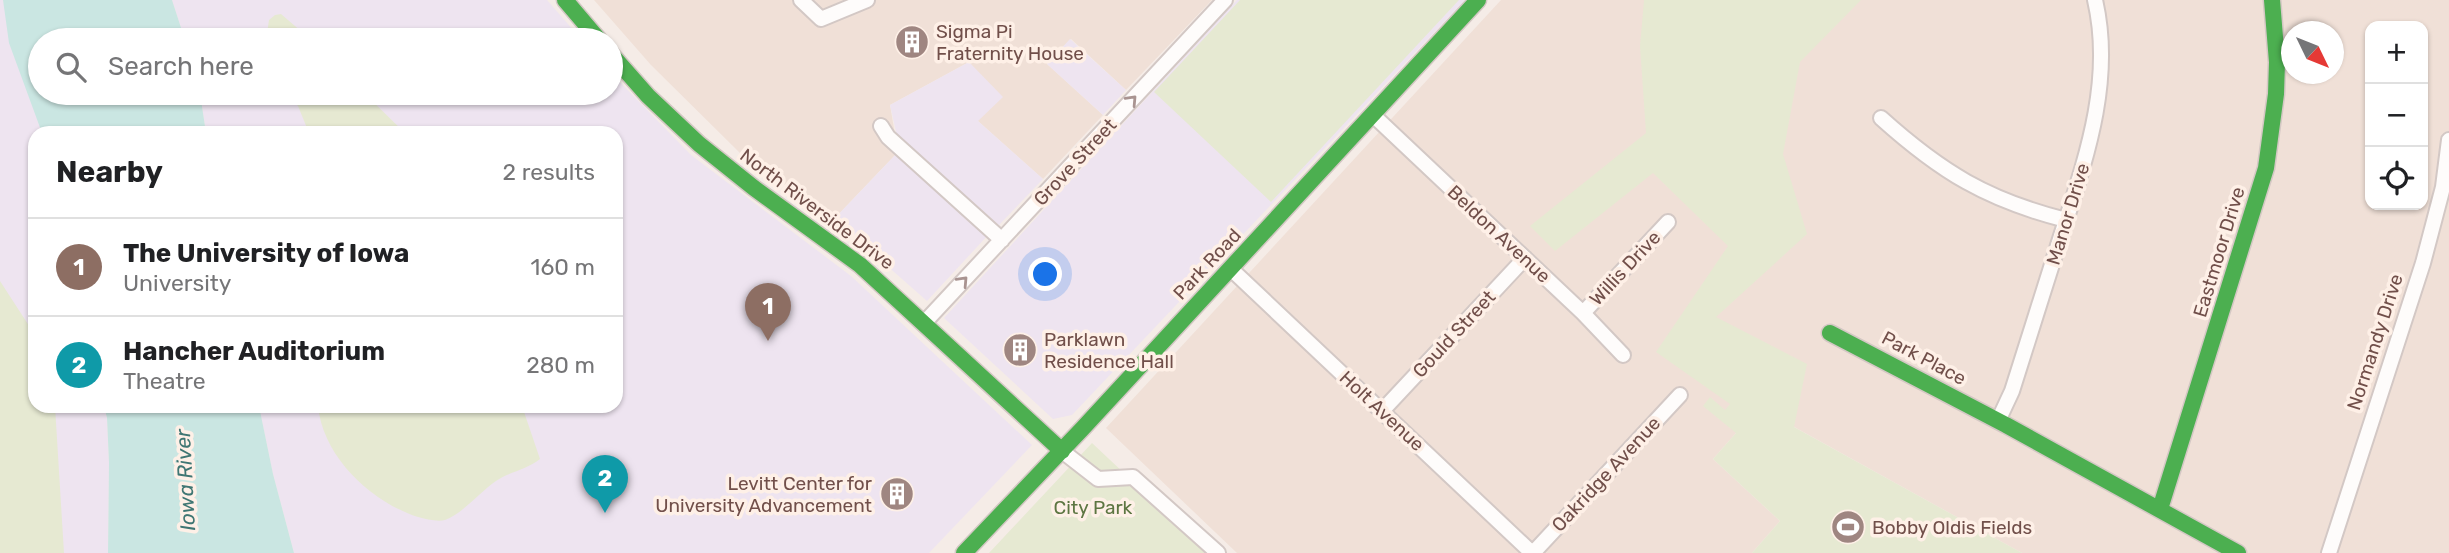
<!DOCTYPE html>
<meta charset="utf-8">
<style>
:root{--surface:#fff;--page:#f2f2f2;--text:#202124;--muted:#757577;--line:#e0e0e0;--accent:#ea580c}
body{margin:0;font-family:Rubik,sans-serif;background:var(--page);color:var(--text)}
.controls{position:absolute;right:21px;top:21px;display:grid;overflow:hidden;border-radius:14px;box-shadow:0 2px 5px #0004}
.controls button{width:63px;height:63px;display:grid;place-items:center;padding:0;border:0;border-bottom:2px solid var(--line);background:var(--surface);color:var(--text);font:35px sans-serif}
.compass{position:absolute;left:2281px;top:21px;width:63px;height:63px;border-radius:50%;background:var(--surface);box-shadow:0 2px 5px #0004;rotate:133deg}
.you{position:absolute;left:1046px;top:275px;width:24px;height:24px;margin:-18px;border:5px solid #fff;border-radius:50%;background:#1a73e8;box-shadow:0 0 0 10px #1a73e833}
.badge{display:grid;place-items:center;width:46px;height:46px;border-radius:50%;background:var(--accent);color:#fff;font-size:23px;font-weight:700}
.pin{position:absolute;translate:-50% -58px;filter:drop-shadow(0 2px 4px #0008)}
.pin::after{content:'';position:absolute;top:37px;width:24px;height:21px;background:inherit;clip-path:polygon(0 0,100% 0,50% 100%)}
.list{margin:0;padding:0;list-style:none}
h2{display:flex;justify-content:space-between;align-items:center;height:91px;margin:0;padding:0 28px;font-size:30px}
h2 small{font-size:23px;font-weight:400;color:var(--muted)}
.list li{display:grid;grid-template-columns:46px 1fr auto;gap:21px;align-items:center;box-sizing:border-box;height:98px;padding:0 28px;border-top:2px solid var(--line)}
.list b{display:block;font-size:26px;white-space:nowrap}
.list p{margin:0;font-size:23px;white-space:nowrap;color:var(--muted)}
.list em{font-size:23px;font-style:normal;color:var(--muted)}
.icon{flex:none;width:38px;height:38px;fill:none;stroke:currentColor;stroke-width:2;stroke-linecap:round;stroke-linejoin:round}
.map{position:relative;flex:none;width:2449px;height:553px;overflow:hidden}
.search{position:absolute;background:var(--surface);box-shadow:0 2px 5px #0004;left:28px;top:28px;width:595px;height:77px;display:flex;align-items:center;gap:18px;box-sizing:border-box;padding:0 24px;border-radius:38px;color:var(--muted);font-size:26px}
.panel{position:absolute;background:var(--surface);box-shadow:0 2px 5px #0004;left:28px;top:126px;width:595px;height:287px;border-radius:21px}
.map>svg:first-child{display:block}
.residential{fill:#f0e0d7;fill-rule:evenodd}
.education{fill:#eee4f0}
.green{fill:#e6e9d2}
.water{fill:#cae6e2}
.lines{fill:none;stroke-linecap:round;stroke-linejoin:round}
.street-casing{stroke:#d3c8c5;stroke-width:18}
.fast-casing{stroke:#d4c8c4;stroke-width:19}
.street{stroke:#fefcfb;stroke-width:14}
.fast{stroke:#4caf50;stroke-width:16}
.oneway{stroke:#a99491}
.labels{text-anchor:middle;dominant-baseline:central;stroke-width:7;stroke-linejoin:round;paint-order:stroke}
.poi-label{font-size:19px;fill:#714f4a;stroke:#fef0e7;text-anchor:start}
.street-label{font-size:19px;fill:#714f4a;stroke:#fef0e7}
.park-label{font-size:19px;fill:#5d7642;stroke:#fef0e7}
.water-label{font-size:21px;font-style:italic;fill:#3f7673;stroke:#fef0e7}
</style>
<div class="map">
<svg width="2449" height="553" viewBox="0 0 2449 553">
<rect width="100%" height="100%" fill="#f5ece7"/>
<path class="residential" d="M594,0H1212L1126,90L1071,39L1047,64L1103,115L1043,179L978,121L969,62L890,105L898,152L834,219L741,154L651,65Z
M1501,0H2449V553H2022L1738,396L1736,433L1713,459L1780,521L1752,553H1237L1106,428ZM2370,26H2423V205H2370ZM2292,32H2334V74H2292Z"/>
<path class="education" d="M0,0H3L42,133H35V406H104L107,418L109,463L108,553H0Z
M172,0H547L582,40H185Z
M1237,0H1465L1072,415L1053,419L944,318Z
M1070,39L1126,90L1103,115L1047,64Z
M969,62L1003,97L978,121L1043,179L999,225L897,136L890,105Z
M611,73L691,155L851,276L1032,445L929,553H294L273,474L259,406H616V133H206L200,93H611Z
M898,152L989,234L927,301L834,219Z"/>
<path class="green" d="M1240,0H1459L1271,202L1154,92Z
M1644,0H1861L1800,62L1783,154L1807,234L1716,317L1807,364L1794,427L2022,553H1752L1780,521L1713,459L1736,433L1703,406L1710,397L1725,410L1730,404L1656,352L1728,246L1653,173L1555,251L1530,226L1646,133L1640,46Z
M281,14L302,32L299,35L303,40H266L269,20L275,15Z
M287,93H364L405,133H309L298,106Z
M0,281L35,335V406H55L64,553H0Z
M318,406H522L540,459C528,469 509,472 496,481C481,491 461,515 445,520C437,522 426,519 418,517C371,502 323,457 318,406Z
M1092,443L1209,553H989Z"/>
<path class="water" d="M3,0H172L185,40H40V93H200L206,133H42L9,43Z
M104,406H259L273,474L294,553H108L109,463L107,418Z"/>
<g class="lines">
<g class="street-casing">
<path id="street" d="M801,0L821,19L867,0
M1373,115L1583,313L1623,355
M1881,118C1941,172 1987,200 2066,220
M881,126L888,137L1002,240
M1231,269L1532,553
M1583,313L1668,222
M924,323L1225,0
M1382,411L1525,258
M1998,421L2012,391C2028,340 2044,290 2060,239C2085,161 2114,82 2095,0
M1062,451L1098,479L1133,477L1218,553
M1533,553L1680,395
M2329,553L2423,263L2443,187L2449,140"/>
</g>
<g class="fast-casing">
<path id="fast" d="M565,0L599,40
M611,54L648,96L699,144L754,188L860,265L1062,451
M1830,333L2006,425L2238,553
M2160,509L2266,168L2276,94L2277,62L2272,0
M964,553L1083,428L1478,0"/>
</g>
<use href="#street" class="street"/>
<use href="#fast" class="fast"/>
</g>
<defs><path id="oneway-chevron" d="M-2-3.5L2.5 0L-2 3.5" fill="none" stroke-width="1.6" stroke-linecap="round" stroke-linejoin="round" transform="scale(1.75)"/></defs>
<g class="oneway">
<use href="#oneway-chevron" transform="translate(1132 100) rotate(-47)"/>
<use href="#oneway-chevron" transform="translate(963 281) rotate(-47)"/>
</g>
<defs>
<g id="building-disc" transform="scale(1.75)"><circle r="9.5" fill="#9f8681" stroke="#fef0e7"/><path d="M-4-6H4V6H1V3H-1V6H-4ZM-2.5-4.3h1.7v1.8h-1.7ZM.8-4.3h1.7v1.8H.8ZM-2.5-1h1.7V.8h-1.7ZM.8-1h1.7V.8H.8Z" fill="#fff"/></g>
<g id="stadium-disc" transform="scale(1.75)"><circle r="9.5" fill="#9f8681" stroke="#fef0e7"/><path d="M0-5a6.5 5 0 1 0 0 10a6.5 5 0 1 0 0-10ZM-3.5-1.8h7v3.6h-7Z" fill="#fff"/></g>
</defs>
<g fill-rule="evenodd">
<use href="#building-disc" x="912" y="42"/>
<use href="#building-disc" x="1020" y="350"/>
<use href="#building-disc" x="897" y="494"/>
<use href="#stadium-disc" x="1848" y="527"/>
</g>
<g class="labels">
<g class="poi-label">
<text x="936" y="31">Sigma Pi<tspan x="936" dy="22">Fraternity House</tspan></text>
<text x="1044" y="339">Parklawn<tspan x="1044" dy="22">Residence Hall</tspan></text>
<text x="872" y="483" text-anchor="end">Levitt Center for<tspan x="872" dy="22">University Advancement</tspan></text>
<text x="1872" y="527">Bobby Oldis Fields</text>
</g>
<g class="street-label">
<text transform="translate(1075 162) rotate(-47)">Grove Street</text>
<text transform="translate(817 209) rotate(37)">North Riverside Drive</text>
<text transform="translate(2068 214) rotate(-73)">Manor Drive</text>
<text transform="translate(1499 234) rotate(43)">Beldon Avenue</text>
<text transform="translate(2219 252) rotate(-73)">Eastmoor Drive</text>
<text transform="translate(1207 264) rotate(-47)">Park Road</text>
<text transform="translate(1625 268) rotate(-47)">Willis Drive</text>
<text transform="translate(1454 334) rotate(-47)">Gould Street</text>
<text transform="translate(2375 342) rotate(-72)">Normandy Drive</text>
<text transform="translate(1924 358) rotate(28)">Park Place</text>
<text transform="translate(1382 411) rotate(43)">Holt Avenue</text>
<text transform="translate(1606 474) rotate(-47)">Oakridge Avenue</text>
</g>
<g class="park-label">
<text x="1093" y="507">City Park</text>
</g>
<g class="water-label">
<text transform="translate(185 480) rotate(-93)">Iowa River</text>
</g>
</g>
</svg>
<div class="controls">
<button>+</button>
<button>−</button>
<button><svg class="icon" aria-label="locate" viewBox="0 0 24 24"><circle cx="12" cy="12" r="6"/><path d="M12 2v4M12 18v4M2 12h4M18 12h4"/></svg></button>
</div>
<svg class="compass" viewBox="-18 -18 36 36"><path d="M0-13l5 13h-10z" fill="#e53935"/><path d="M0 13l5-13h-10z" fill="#757577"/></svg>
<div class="you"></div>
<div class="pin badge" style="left:768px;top:341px;background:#8d6e63">1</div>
<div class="pin badge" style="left:605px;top:513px;background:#0f9aa8">2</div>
<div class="search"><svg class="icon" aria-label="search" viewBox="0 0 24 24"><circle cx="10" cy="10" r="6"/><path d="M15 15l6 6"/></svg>Search here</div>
<section class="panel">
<h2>Nearby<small>2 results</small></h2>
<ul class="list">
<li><span class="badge" style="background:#8d6e63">1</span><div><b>The University of Iowa</b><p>University</p></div><em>160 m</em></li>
<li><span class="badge" style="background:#0f9aa8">2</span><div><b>Hancher Auditorium</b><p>Theatre</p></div><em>280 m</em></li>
</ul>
</section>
</div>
